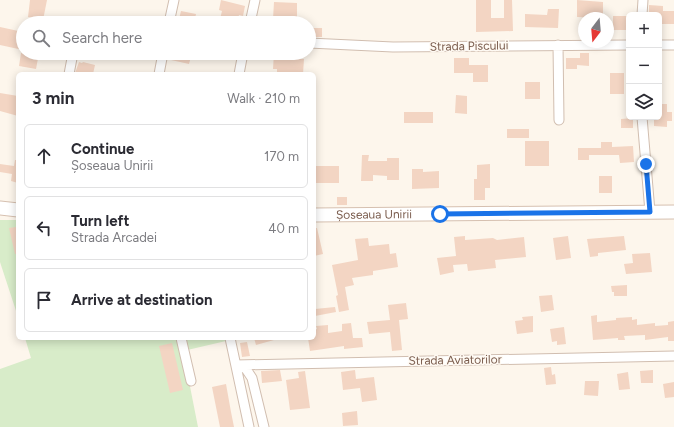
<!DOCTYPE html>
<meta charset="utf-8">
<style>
:root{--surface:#fff;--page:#f2f2f3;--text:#2b2b33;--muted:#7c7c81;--line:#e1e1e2}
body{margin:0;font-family:Figtree,sans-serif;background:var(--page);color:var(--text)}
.controls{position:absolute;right:12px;top:12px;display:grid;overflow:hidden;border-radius:6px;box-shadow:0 2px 10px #0003}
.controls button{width:36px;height:36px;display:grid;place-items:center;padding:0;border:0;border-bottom:1px solid var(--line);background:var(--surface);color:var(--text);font:20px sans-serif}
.compass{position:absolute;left:578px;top:12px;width:36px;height:36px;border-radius:50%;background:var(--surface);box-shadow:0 2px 10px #0003;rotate:196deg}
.stop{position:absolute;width:12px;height:12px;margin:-9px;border:3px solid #1a73e8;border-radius:50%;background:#fff}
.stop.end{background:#1a73e8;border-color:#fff;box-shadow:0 1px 4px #0008}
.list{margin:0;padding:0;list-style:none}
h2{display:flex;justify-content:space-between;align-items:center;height:52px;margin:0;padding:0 16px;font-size:17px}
h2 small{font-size:13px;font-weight:400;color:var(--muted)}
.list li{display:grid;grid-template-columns:26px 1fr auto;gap:12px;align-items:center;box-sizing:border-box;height:64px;margin:0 8px 8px;padding:0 8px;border:1px solid var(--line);border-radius:6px}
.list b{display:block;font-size:15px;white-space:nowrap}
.list p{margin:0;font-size:13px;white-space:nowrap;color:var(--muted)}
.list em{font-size:13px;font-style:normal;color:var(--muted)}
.icon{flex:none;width:22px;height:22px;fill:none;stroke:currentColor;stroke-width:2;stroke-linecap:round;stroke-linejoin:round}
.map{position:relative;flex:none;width:674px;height:427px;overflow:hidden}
.search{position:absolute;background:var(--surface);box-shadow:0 2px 10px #0003;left:16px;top:16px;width:300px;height:44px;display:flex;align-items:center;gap:10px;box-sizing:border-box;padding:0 14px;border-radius:22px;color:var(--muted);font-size:15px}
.panel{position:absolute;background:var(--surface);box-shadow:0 2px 10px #0003;left:16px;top:72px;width:300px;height:268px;border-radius:6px}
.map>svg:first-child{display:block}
.green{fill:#d8ecc9}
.building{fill:#f3d5c3}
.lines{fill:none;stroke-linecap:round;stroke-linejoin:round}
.minor-casing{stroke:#d1beb0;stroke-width:11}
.secondary-casing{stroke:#d6c0b0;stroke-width:15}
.minor{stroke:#fff;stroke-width:9}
.secondary{stroke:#fff;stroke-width:13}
.route{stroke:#1a73e8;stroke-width:5}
.labels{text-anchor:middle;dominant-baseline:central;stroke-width:3;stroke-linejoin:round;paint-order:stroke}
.street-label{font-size:12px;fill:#7a5c4d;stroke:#fffaf3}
</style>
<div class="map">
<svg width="674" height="427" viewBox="0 0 674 427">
<rect width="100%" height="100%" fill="#fdf6ec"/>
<path class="green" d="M0,220H18V317L0,262Z
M25,338H225L226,341L183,351L198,427H0V369L31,358Z"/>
<path class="building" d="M30,0H47L43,20L28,17Z
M221,0L245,6L243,16L239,15L237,23H219L222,11L219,10Z
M476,0H491V18H504V0H512L513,31L476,32Z
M577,0L603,2V18L577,17Z
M274,2L297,3V17L285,16V20L273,19Z
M649,5L663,6V11H674V24H659V15H649Z
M548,9H559L558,28L525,27V14L547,15Z
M181,11L196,14L194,23H178Z
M613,16H628L627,30H613Z
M0,27L23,32V50L0,45Z
M309,28H322V37H309Z
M21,53H39L36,69L19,66Z
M172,53H192L189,64L171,60Z
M274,53H288V58L304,59L303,74L277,73V69H273Z
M580,53H589V66L577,65V69H566V58H580Z
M454,58H469V65H488V82H473V73H454Z
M79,62L82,63L83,62L95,65L93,74L75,73Z
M610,73H624V94H610Z
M525,82H540V99H525Z
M0,93L18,96V116L0,111Z
M456,95L467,96V114L455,113Z
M659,104H667V112H672V121H667V127L654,126V117H659Z
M404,112H433V123H404Z
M633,118V128H621V119Z
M507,129H529V138H507Z
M525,141H549V166H525Z
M601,142H612V147L633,146L634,162L620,163L619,155H589V160H578V148H601Z
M362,155H369L368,161H387V158H399V180H387V176L373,175V181H361Z
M15,160H18V183L11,181L12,174L0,172V164L14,166Z
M490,164V188H485V200H474V179H477V165Z
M314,166H339V183H314Z
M412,169H423V172L439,171V188L412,189Z
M599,176H612V193H599Z
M337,197H347V205H337Z
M16,227L18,254H15L9,228Z
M314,228H317L323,254L314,256Z
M465,236V240L493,238L497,240L524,237L526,257L495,260L496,268L468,271L467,264L453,265L454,272L440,275L437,258L456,256L454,237Z
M568,236L571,258L556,260L553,238Z
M624,236L626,250L598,253V256L590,257L587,239Z
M368,238L369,246L389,244L390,254L396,253L398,267L373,271V275L352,278L354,285L345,287L349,310L339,312L336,296L338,295L332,265L358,260L355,239Z
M650,253L652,272L626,274L624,264L633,263L632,254Z
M627,285V296H614V292H612L611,286Z
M552,295L554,310L541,312L539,296Z
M406,303L408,319L399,320L402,350L392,351L390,332L369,334L367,322L390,320L388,305Z
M335,307L336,312L315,316V309Z
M597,315V322L616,320V318L632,317V320L637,319V325L655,323V326L668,325V322L674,321V341H668V337L645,340V335L624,336L625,340H618V338L593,340L591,316Z
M533,316V332L517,334L515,321L523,320L522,317Z
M351,323L353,338H362L363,347L344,349V346L310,351L308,338H314V330L317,329L316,326L328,325V333L342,331V324Z
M564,327L566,344L557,345V341L552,342L550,329Z
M254,338H274V340L256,345Z
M247,342L250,356L242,357L240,343Z
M172,343L183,390L170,393L159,346Z
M551,367L552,375L555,374L556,384L546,385L544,368Z
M280,370L282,381L262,383L261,371Z
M355,370L356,379L374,377L377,400L362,402L360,388L343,390L341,372Z
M653,370V383H641L640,371Z
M305,371L310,408L290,410L286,380L299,378L298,372Z
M628,372L630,389L619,390L617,374Z
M585,381H599L598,396L584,395Z
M674,382V397L665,398L663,384Z
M226,384L231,412L234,427H220L212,387Z
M357,411L358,425L343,426L342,413Z"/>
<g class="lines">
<g class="minor-casing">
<path id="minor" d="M642,15L643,0
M169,23L174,0
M250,23L255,0
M309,43L393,47L629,45
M558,45L559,120
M659,45H674
M69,74L73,53
M159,74L163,53
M239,74L243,53
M642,117L650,212
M181,338L191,381
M230,338L249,427
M236,365L674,356
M237,365L246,369L252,378L264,427"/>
</g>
<g class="secondary-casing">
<g id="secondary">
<path d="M0,208L18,210"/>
<path id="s1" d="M314,215L674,212"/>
</g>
</g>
<use href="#minor" class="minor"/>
<use href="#secondary" class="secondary"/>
</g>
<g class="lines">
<path class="route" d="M440,214L650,212L646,164"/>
</g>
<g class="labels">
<g class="street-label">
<text transform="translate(469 46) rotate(-1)">Strada Piscului</text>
<text stroke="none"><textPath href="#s1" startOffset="60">Șoseaua Unirii</textPath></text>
<text transform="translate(455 360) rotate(-1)">Strada Aviatorilor</text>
</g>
</g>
</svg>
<div class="controls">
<button>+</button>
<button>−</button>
<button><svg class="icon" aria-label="layers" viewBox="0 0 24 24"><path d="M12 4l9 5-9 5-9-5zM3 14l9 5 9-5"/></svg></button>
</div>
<svg class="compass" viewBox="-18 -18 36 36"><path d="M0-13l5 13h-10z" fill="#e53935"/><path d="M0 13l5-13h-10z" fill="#7c7c81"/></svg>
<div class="stop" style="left:440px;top:214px"></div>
<div class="stop end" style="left:646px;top:164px"></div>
<div class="search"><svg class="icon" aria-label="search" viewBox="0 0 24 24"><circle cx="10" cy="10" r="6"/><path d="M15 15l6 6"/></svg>Search here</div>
<section class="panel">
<h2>3 min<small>Walk · 210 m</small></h2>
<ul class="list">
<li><svg class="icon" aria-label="ahead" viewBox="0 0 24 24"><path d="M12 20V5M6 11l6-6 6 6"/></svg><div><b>Continue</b><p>Șoseaua Unirii</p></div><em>170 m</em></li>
<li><svg class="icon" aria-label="left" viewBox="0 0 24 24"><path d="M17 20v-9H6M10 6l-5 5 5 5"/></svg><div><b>Turn left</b><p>Strada Arcadei</p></div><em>40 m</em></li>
<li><svg class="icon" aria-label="arrive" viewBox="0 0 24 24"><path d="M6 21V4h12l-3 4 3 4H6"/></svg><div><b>Arrive at destination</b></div></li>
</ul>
</section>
</div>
